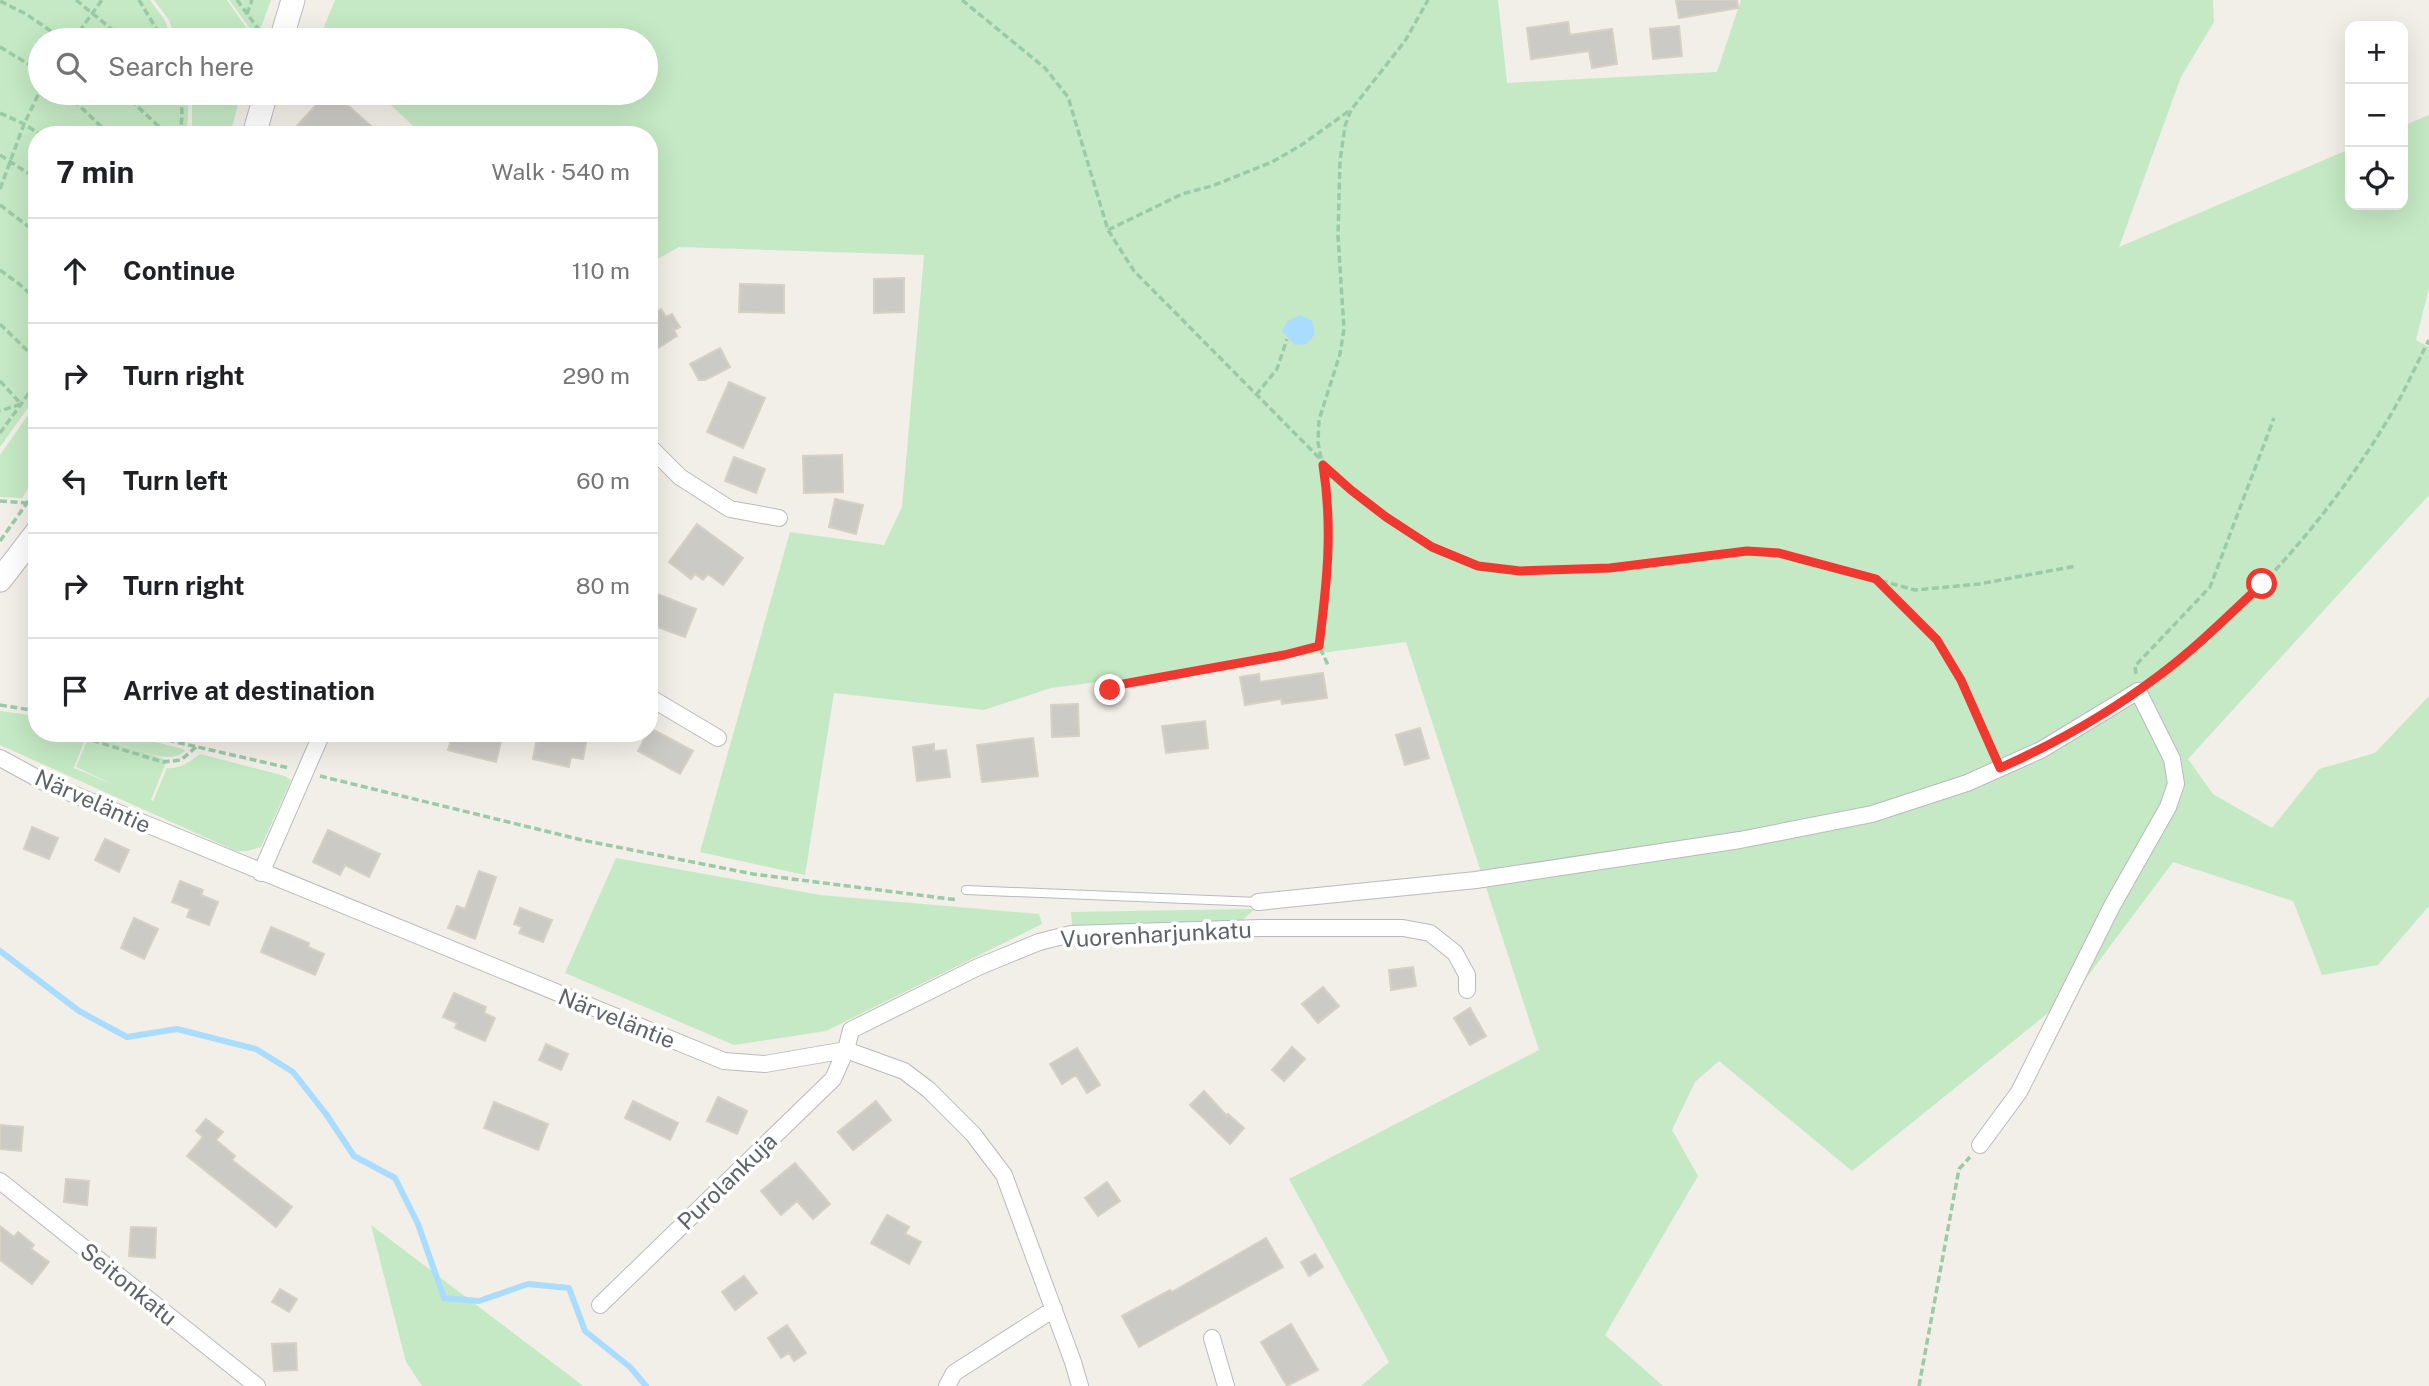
<!DOCTYPE html>
<meta charset="utf-8">
<style>
:root{--surface:#fff;--page:#f2f2f2;--text:#202124;--muted:#757577;--line:#e0e0e0}
body{margin:0;font-family:"Public Sans",sans-serif;background:var(--page);color:var(--text)}
.controls{position:absolute;right:21px;top:21px;display:grid;overflow:hidden;border-radius:14px;box-shadow:0 7px 28px #0002}
.controls button{width:63px;height:63px;display:grid;place-items:center;padding:0;border:0;border-bottom:2px solid var(--line);background:var(--surface);color:var(--text);font:35px sans-serif}
.stop{position:absolute;width:21px;height:21px;margin:-16px;border:5px solid #ef3930;border-radius:50%;background:#fff}
.stop.end{background:#ef3930;border-color:#fff;box-shadow:0 2px 7px #0008}
.list{margin:0;padding:0;list-style:none}
h2{display:flex;justify-content:space-between;align-items:center;height:91px;margin:0;padding:0 28px;font-size:30px}
h2 small{font-size:23px;font-weight:400;color:var(--muted)}
.list li{display:grid;grid-template-columns:46px 1fr auto;gap:21px;align-items:center;box-sizing:border-box;height:105px;padding:0 28px;border-top:2px solid var(--line)}
.list b{display:block;font-size:26px;white-space:nowrap}
.list em{font-size:23px;font-style:normal;color:var(--muted)}
.icon{flex:none;width:38px;height:38px;fill:none;stroke:currentColor;stroke-width:2;stroke-linecap:round;stroke-linejoin:round}
.map{position:relative;flex:none;width:2429px;height:1386px;overflow:hidden}
.search{position:absolute;background:var(--surface);box-shadow:0 7px 28px #0002;left:28px;top:28px;width:630px;height:77px;display:flex;align-items:center;gap:18px;box-sizing:border-box;padding:0 24px;border-radius:38px;color:var(--muted);font-size:26px}
.panel{position:absolute;background:var(--surface);box-shadow:0 7px 28px #0002;left:28px;top:126px;width:630px;height:616px;border-radius:28px}
.map>svg:first-child{display:block}
.green{fill:#c5e9c4}
.water{fill:#aadcff}
.lines{fill:none;stroke-linecap:round;stroke-linejoin:round}
.stream{stroke:#aadcff;stroke-width:6}
.building{fill:#cccac4;stroke:#d6d0c5;stroke-width:2}
.lane-casing{stroke:#b8babe;stroke-width:10}
.street-casing{stroke:#b8babe;stroke-width:18}
.secondary-casing{stroke:#b9bcc1;stroke-width:25}
.path{stroke:#9ccaa8;stroke-width:3.5;stroke-dasharray:7 3.5;stroke-linecap:butt}
.lane{stroke:#fff;stroke-width:8}
.street{stroke:#fff;stroke-width:16}
.secondary{stroke:#fff;stroke-width:23}
.route{stroke:#ef3930;stroke-width:9}
.labels{text-anchor:middle;dominant-baseline:central;stroke-width:7;stroke-linejoin:round;paint-order:stroke}
.street-label{font-size:23px;fill:#5f6368;stroke:#fff}
</style>
<div class="map">
<svg width="2429" height="1386" viewBox="0 0 2429 1386">
<rect width="100%" height="100%" fill="#f1efe7"/>
<path class="green" d="M0,0H150L164,19L173,40H40V93H189L187,135H37V395L0,447Z
M154,0H227L255,40H176L169,20Z
M229,0H271L257,38Z
M335,0H1498L1507,83L1717,72L1741,0H2213L2214,22L2181,77L2119,247L2350,149V205H2403V126L2429,115V288L2416,340L2429,347V495L2188,759L2213,794L2272,828L2319,769L2375,753L2429,696V906L2378,965L2322,975L2293,901L2173,862L2078,989L1852,1171L1719,1061L1695,1082L1672,1130L1698,1176L1605,1335L1663,1386H1361L1389,1362L1289,1179L1539,1050L1406,642L1051,688L984,710L834,693L805,875L700,852L790,532L884,545L902,507L924,255L679,247L649,264V135H423L378,93H646V40H323L320,37Z
M192,93H241L230,135H192Z
M37,402V474L22,498L0,497V455Z
M0,711L37,716V733H78L84,742L74,768L117,786L76,767L90,733H120L183,749L185,751C168,767 133,746 113,742L167,760L151,800L153,801L167,768C179,770 191,761 200,754L285,776L291,780L261,847L247,851H236L0,745Z
M616,858L820,895L1039,914L1042,924L826,1031L734,1045L565,973Z
M1250,909L1254,910L1241,921L1084,929L1072,925L1071,912Z
M371,1225L578,1382L583,1386H422L406,1362Z"/>
<path class="water" d="M1300,315L1312,321L1315,334L1307,344L1295,345L1282,331L1288,321Z"/>
<g class="lines">
<path class="stream" d="M0,951L79,1011L127,1037L177,1029L256,1049L293,1072L326,1114L354,1156L395,1178L418,1224L444,1298L479,1301L528,1284L569,1288L585,1331L630,1367L646,1386"/>
</g>
<path class="building" d="M1676,0H1737L1738,8L1679,18Z
M1568,22L1570,35L1612,29L1617,64L1592,68L1589,51L1531,59L1527,28Z
M1679,26L1682,56L1653,59L1650,29Z
M327,93H334L381,135H305L296,127Z
M904,278V312L874,313V279Z
M740,284L784,285V313L739,312Z
M661,309L666,317L672,314L680,327L674,330L677,336L655,350L649,341V316Z
M720,348L730,367L705,380H699L690,364Z
M729,382L765,398L743,448L707,432Z
M842,455L843,492L804,493L803,456Z
M734,457L765,469L756,493L725,481Z
M835,499L863,505L856,534L829,527Z
M697,524L743,558L723,585L708,574L703,580L695,574L691,579L669,562Z
M657,594L696,609L685,637L649,624V615Z
M1323,673L1327,698L1282,704L1281,699L1245,705L1240,677L1259,674L1260,682Z
M1078,704L1079,736L1052,737L1051,705Z
M1205,721L1208,748L1166,753L1162,726Z
M650,728L693,751L680,774L638,751Z
M1420,728L1429,758L1405,765L1396,735Z
M453,733H503L496,762L448,750Z
M538,733H568L587,737L583,759L571,757L569,767L533,759Z
M1033,738L1038,776L982,782L977,745Z
M934,744V751L946,750L950,777L917,781L913,747Z
M32,827L58,838L49,859L24,849Z
M328,830L380,854L369,877L345,865L340,875L313,862Z
M105,839L129,850L119,872L95,860Z
M479,871L496,877L475,939L448,928L457,906L465,909Z
M180,881L203,890L201,895L218,902L209,925L187,917L190,909L172,902Z
M520,908L552,920L543,942L519,933L522,927L514,924Z
M134,918L158,929L144,959L121,948Z
M271,927L309,943L308,947L324,954L315,975L261,952Z
M1413,967L1416,986L1391,990L1389,970Z
M1323,987L1339,1006L1318,1023L1302,1004Z
M454,993L486,1007L484,1013L495,1018L485,1041L455,1028L457,1023L443,1017Z
M1470,1008L1486,1036L1470,1045L1454,1018Z
M546,1044L568,1054L561,1070L539,1060Z
M1292,1047L1305,1059L1284,1081L1272,1070Z
M1077,1048L1100,1085L1087,1093L1076,1075L1062,1084L1050,1064Z
M1204,1091L1227,1116L1228,1114L1244,1128L1230,1144L1190,1105Z
M718,1097L747,1111L737,1134L707,1121Z
M633,1101L678,1123L670,1140L625,1118Z
M876,1101L891,1120L853,1150L838,1132Z
M494,1102L548,1124L538,1150L484,1128Z
M206,1119L223,1132L216,1140L235,1156L232,1160L292,1207L276,1227L187,1156L203,1137L196,1131Z
M0,1125L23,1127L21,1151L0,1149Z
M795,1163L830,1204L813,1219L797,1201L781,1215L761,1191Z
M66,1179L89,1181L87,1205L64,1202Z
M1107,1182L1120,1201L1098,1216L1085,1198Z
M887,1215L909,1227L905,1234L921,1242L909,1264L871,1243Z
M0,1226L14,1237L18,1232L34,1245L31,1249L49,1262L32,1284L0,1260Z
M131,1227L156,1228L155,1258L129,1256Z
M1266,1238L1283,1267L1139,1347L1122,1316L1170,1290L1172,1292Z
M1315,1254L1323,1267L1309,1276L1301,1262Z
M744,1276L757,1293L735,1310L722,1292Z
M280,1289L297,1299L289,1312L272,1302Z
M1291,1324L1318,1370L1287,1386L1261,1342Z
M787,1325L806,1353L794,1361L789,1353L781,1358L768,1338Z
M296,1343L297,1370L274,1371L272,1344Z"/>
<g class="lines">
<g class="lane-casing">
<path id="lane" d="M966,890L1258,902"/>
</g>
<g class="street-casing">
<path id="street" d="M649,446L680,477L730,509L779,518
M649,697L718,738
M0,758L46,783L724,1061L765,1064L846,1050L904,1071L929,1090L973,1134L1004,1175L1073,1362L1080,1386
M261,873L322,733
M1258,902L1476,880L1740,840L1872,814L1967,783L2041,750L2138,691L2172,759L2176,784L2168,807L2112,906L2019,1092L1980,1145
M0,1181L257,1386
M600,1305L833,1079L846,1050L851,1030L978,967L1039,942L1071,934L1260,928H1403L1430,933L1455,953L1467,975V990
M1212,1338L1226,1386
M947,1386L954,1373L1054,1309"/>
</g>
<g class="secondary-casing">
<path id="secondary" d="M281,40L293,0
M254,135L266,93
M0,580L37,532"/>
</g>
<path class="path" d="M76,0L125,40
M139,0L163,40
M237,0L262,34
M962,0L1045,68L1068,97L1108,230L1134,271L1351,490L1386,517L1432,547L1478,567L1520,571L1610,568L1747,551L1779,553L1915,590L1979,584L2076,566
M0,1L26,14L64,40
M247,14L252,0
M73,40L102,0
M0,47L40,71
M66,93L110,135
M123,93L168,135
M0,113L24,124L41,135
M180,135L182,116L181,93
M0,155L37,179
M0,189L24,124L40,91
M0,205L37,233
M1108,230L1182,194L1212,186L1272,162L1300,146L1349,111
M0,270L19,284L37,300
M0,324L37,360
M0,381L21,404L0,411
M1256,395L1277,369L1287,339
M0,433L37,382
M0,501L28,503
M0,541L37,489
M1878,581L1937,640L1961,679L1993,752
M1319,646L1328,571L1330,535L1329,501L1318,442L1319,420L1340,354L1344,329L1338,236L1340,161L1345,126L1351,110L1405,41L1428,0
M2136,674L2135,666L2210,587L2274,418
M2150,682C2245,614 2327,520 2387,421C2403,395 2415,367 2429,340
M1098,698L1123,684L1284,655L1319,646L1329,667
M0,705L37,711
M85,733L91,740L163,762L181,760L196,747
M137,733L289,768
M320,776L582,840L753,874L958,900
M1919,1386L1959,1169L1970,1157"/>
<use href="#lane" class="lane"/>
<use href="#street" class="street"/>
<use href="#secondary" class="secondary"/>
</g>
<g class="lines">
<path class="route" d="M1110,690L1123,684L1284,655L1319,646C1327,583 1333,528 1323,465L1351,490L1386,517L1432,547L1478,566L1520,571L1610,568L1747,551L1779,553L1876,579L1937,640L1961,680L2000,768C2054,744 2109,713 2157,677C2195,649 2228,616 2262,584"/>
</g>
<g class="labels">
<g class="street-label">
<text transform="translate(93 801) rotate(24)">Närveläntie</text>
<text transform="translate(1156 934) rotate(-3)">Vuorenharjunkatu</text>
<text transform="translate(617 1018) rotate(22)">Närveläntie</text>
<text transform="translate(727 1181) rotate(-44)">Purolankuja</text>
<text transform="translate(129 1284) rotate(39)">Seitonkatu</text>
</g>
</g>
</svg>
<div class="controls">
<button>+</button>
<button>−</button>
<button><svg class="icon" aria-label="locate" viewBox="0 0 24 24"><circle cx="12" cy="12" r="6"/><path d="M12 2v4M12 18v4M2 12h4M18 12h4"/></svg></button>
</div>
<div class="stop" style="left:2262px;top:584px"></div>
<div class="stop end" style="left:1110px;top:690px"></div>
<div class="search"><svg class="icon" aria-label="search" viewBox="0 0 24 24"><circle cx="10" cy="10" r="6"/><path d="M15 15l6 6"/></svg>Search here</div>
<section class="panel">
<h2>7 min<small>Walk · 540 m</small></h2>
<ul class="list">
<li><svg class="icon" aria-label="ahead" viewBox="0 0 24 24"><path d="M12 20V5M6 11l6-6 6 6"/></svg><div><b>Continue</b></div><em>110 m</em></li>
<li><svg class="icon" aria-label="right" viewBox="0 0 24 24"><path d="M7 20v-9h11M14 6l5 5-5 5"/></svg><div><b>Turn right</b></div><em>290 m</em></li>
<li><svg class="icon" aria-label="left" viewBox="0 0 24 24"><path d="M17 20v-9H6M10 6l-5 5 5 5"/></svg><div><b>Turn left</b></div><em>60 m</em></li>
<li><svg class="icon" aria-label="right" viewBox="0 0 24 24"><path d="M7 20v-9h11M14 6l5 5-5 5"/></svg><div><b>Turn right</b></div><em>80 m</em></li>
<li><svg class="icon" aria-label="arrive" viewBox="0 0 24 24"><path d="M6 21V4h12l-3 4 3 4H6"/></svg><div><b>Arrive at destination</b></div></li>
</ul>
</section>
</div>
